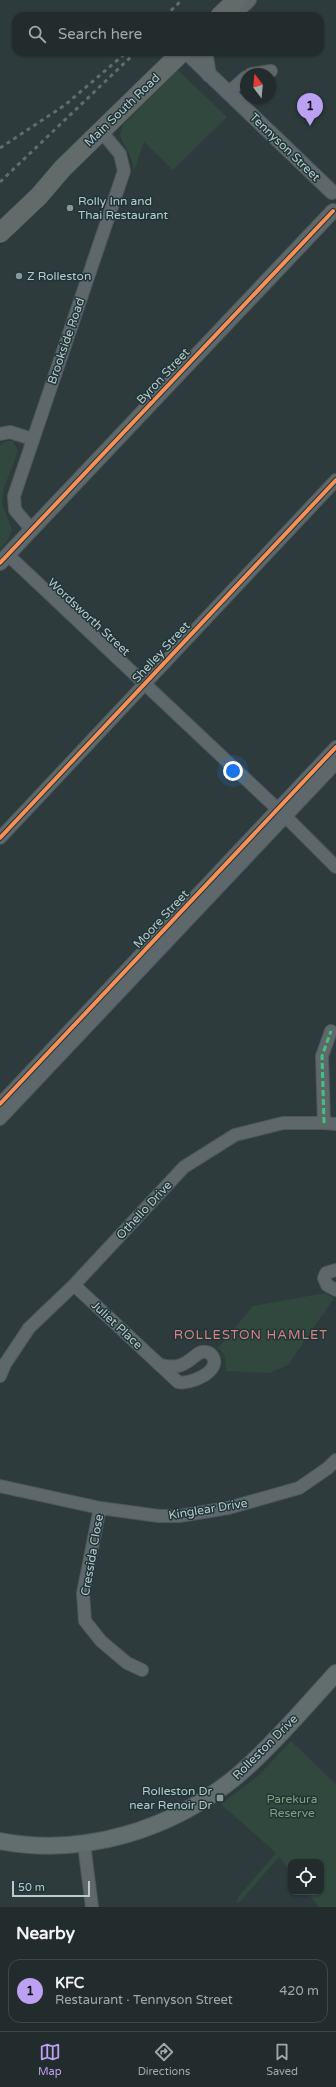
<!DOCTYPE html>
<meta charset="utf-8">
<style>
:root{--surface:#222c2d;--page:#2a3435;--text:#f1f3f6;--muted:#a2a7aa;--line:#3f4849;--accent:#bca0f2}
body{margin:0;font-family:"Varela Round",sans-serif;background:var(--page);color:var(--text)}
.controls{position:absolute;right:12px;bottom:12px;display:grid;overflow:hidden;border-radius:8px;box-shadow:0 1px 3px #0004}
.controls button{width:36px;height:36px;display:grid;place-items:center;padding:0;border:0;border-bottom:1px solid var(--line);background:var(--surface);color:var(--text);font:20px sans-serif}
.compass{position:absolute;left:240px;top:68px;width:36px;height:36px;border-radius:50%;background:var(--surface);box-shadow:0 1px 3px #0004;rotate:344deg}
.scale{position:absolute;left:12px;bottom:10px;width:78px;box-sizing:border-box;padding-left:4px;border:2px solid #b9c9cc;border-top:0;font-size:11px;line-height:14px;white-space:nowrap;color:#b9c9cc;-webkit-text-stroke:3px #203537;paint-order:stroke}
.you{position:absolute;left:233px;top:771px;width:14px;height:14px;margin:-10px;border:3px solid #fff;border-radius:50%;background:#1a73e8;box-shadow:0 0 0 6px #1a73e833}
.badge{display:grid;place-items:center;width:26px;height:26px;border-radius:50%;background:var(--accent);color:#111;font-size:13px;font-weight:700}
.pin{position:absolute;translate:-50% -33px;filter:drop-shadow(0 1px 2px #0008)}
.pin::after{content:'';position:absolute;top:21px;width:14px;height:12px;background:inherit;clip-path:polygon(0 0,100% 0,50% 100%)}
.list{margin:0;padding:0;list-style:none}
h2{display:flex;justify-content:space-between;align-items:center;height:52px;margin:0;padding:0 16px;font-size:17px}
h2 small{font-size:13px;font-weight:400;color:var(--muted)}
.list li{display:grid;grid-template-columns:26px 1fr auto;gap:12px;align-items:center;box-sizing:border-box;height:64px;margin:0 8px 8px;padding:0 8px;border:1px solid var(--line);border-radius:12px}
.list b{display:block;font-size:15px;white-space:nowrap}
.list p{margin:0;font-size:13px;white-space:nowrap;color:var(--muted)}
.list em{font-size:13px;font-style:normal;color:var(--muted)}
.icon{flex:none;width:22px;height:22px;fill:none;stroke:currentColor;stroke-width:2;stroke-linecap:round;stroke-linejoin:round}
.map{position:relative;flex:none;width:336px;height:1907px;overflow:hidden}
.search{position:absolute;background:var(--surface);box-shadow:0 1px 3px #0004;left:12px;right:12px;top:12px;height:44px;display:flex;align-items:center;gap:10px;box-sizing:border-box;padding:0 14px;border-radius:12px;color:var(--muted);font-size:15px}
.sheet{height:124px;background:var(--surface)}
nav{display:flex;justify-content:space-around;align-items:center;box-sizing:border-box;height:56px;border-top:1px solid var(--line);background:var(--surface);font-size:11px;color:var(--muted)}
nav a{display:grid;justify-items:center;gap:2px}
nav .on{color:var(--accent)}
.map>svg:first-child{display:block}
.green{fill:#30483d}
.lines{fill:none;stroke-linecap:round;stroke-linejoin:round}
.minor-casing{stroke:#4e5859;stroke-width:14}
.tertiary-casing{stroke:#4e5859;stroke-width:16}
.secondary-casing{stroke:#4e5859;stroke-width:18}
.trunk-casing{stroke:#4d595a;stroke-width:20}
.minor{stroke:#5e686a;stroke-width:12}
.tertiary{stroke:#5e686a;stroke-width:14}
.secondary{stroke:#626d6e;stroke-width:16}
.trunk{stroke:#626a6a;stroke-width:19}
.rail{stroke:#626b6e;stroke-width:3;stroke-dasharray:4 4;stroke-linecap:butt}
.quiet{stroke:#40c37c;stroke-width:3;stroke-dasharray:6 3;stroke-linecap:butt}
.cycleway-casing{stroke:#203537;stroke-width:6}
.cycleway{stroke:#f78f57;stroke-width:4}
.poi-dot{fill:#88979a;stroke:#203537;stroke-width:1.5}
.labels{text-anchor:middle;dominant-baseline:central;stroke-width:3;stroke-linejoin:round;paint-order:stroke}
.street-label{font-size:12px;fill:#b9c9cc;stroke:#203537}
.poi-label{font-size:12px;fill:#b9c9cc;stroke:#203537;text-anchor:start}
.park-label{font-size:12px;fill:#83a177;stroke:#203537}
.neighbourhood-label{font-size:13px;letter-spacing:1px;fill:#da8186;stroke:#203537}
</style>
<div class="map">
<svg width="336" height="1907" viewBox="0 0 336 1907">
<rect width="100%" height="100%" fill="#2d3b3c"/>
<path class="green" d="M178,70L227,117L173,170L144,142L134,171L131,158L120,136L123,125Z
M8,441H13L18,451L4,488L2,504L12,529L8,540L0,549V446L3,442Z
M325,1293L334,1298L288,1365L269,1373L226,1371C226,1362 226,1354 218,1348L253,1306Z
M291,1741L336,1784V1907H319L307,1892H321V1862H291V1872L279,1857L239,1903L236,1902L238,1897L276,1853L221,1804L258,1776Z"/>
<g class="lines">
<g class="minor-casing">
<path id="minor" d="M251,74L271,71
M228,93L246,77
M0,434L10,432L32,439
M32,530L15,510L14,496L124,171L120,154L101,131
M8,555L286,817L336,867
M0,838L336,480
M0,1104L336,747
M0,1119L336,763
M324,1123L322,1056L331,1031
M336,1270L326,1273L324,1278L327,1285L336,1290
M74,1285L178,1382C189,1385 221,1372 213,1357C212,1355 209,1352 206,1352C194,1349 189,1373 161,1365
M0,1376L5,1364L29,1328L74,1285L184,1167L235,1135L283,1123H324L336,1124
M0,1486L100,1508L159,1516H179L228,1508L299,1488L328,1468L336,1460
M100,1508L83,1593L85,1621L101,1641L127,1663L142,1670
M84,1844L92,1907"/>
</g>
<g class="tertiary-casing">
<path id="tertiary" d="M232,16L249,0
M186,52L332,192
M205,52L209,75
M0,563L333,211"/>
</g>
<g class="secondary-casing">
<path id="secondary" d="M0,1841C84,1857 171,1830 237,1776C273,1745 304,1708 336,1673"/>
</g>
<g class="trunk-casing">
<path id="trunk" d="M220,16L237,0
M0,233L39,196L63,168L182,52"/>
</g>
<use href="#minor" class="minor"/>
<use href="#tertiary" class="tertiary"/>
<use href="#secondary" class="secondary"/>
<use href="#trunk" class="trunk"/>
<path class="rail" d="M165,16L182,0
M0,148L65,105L127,52
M0,182L136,52"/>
<path class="quiet" d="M324,1123L322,1056L331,1031"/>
<g class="cycleway-casing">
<path id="cycleway" d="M0,563L333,211
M0,838L336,480
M0,1104L336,747"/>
</g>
<use href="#cycleway" class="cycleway"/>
</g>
<g class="poi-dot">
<circle cx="70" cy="208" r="4"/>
<circle cx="19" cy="276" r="4"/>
<rect x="216" y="1794" width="8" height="8" rx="2"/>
</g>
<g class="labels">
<g class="street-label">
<text transform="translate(122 110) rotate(-44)">Main South Road</text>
<text transform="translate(285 147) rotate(44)">Tennyson Street</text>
<text transform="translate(66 341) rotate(-71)">Brookside Road</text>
<text transform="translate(163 376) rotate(-47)">Byron Street</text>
<text transform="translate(89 617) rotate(43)">Wordsworth Street</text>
<text transform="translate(161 652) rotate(-47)">Shelley Street</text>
<text transform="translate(161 919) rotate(-47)">Moore Street</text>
<text transform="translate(144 1210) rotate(-47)">Othello Drive</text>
<text transform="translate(117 1325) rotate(43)">Juliet Place</text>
<text transform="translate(208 1509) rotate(-9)">Kinglear Drive</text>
<text transform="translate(92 1555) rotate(-80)">Cressida Close</text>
<text transform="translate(265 1747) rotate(-45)">Rolleston Drive</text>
</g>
<g class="poi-label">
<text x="78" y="201">Rolly Inn and<tspan x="78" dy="14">Thai Restaurant</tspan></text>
<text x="27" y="276">Z Rolleston</text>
<text x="212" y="1791" text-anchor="end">Rolleston Dr<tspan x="212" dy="14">near Renoir Dr</tspan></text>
</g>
<g class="park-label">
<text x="292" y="1799">Parekura<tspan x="292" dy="14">Reserve</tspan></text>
</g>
<g class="neighbourhood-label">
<text x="251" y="1335">ROLLESTON HAMLET</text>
</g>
</g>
</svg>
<div class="controls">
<button><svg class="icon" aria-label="locate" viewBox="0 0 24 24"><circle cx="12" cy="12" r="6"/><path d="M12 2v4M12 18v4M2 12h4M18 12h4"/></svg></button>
</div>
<svg class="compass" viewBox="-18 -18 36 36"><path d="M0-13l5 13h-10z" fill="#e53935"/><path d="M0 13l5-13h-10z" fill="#a2a7aa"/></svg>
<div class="scale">50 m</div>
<div class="you"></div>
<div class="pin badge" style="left:310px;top:126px">1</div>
<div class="search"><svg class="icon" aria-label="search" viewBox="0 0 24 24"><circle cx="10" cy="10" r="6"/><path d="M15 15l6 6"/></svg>Search here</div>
</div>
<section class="sheet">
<h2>Nearby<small></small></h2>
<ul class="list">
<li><span class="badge">1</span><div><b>KFC</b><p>Restaurant · Tennyson Street</p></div><em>420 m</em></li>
</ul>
</section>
<nav>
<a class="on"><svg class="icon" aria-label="map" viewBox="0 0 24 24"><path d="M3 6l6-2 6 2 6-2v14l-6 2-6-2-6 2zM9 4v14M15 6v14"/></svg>Map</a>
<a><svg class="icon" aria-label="directions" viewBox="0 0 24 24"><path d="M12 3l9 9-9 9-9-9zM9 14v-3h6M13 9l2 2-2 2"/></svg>Directions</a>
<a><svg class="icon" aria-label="saved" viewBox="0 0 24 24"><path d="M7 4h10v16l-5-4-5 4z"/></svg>Saved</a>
</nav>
